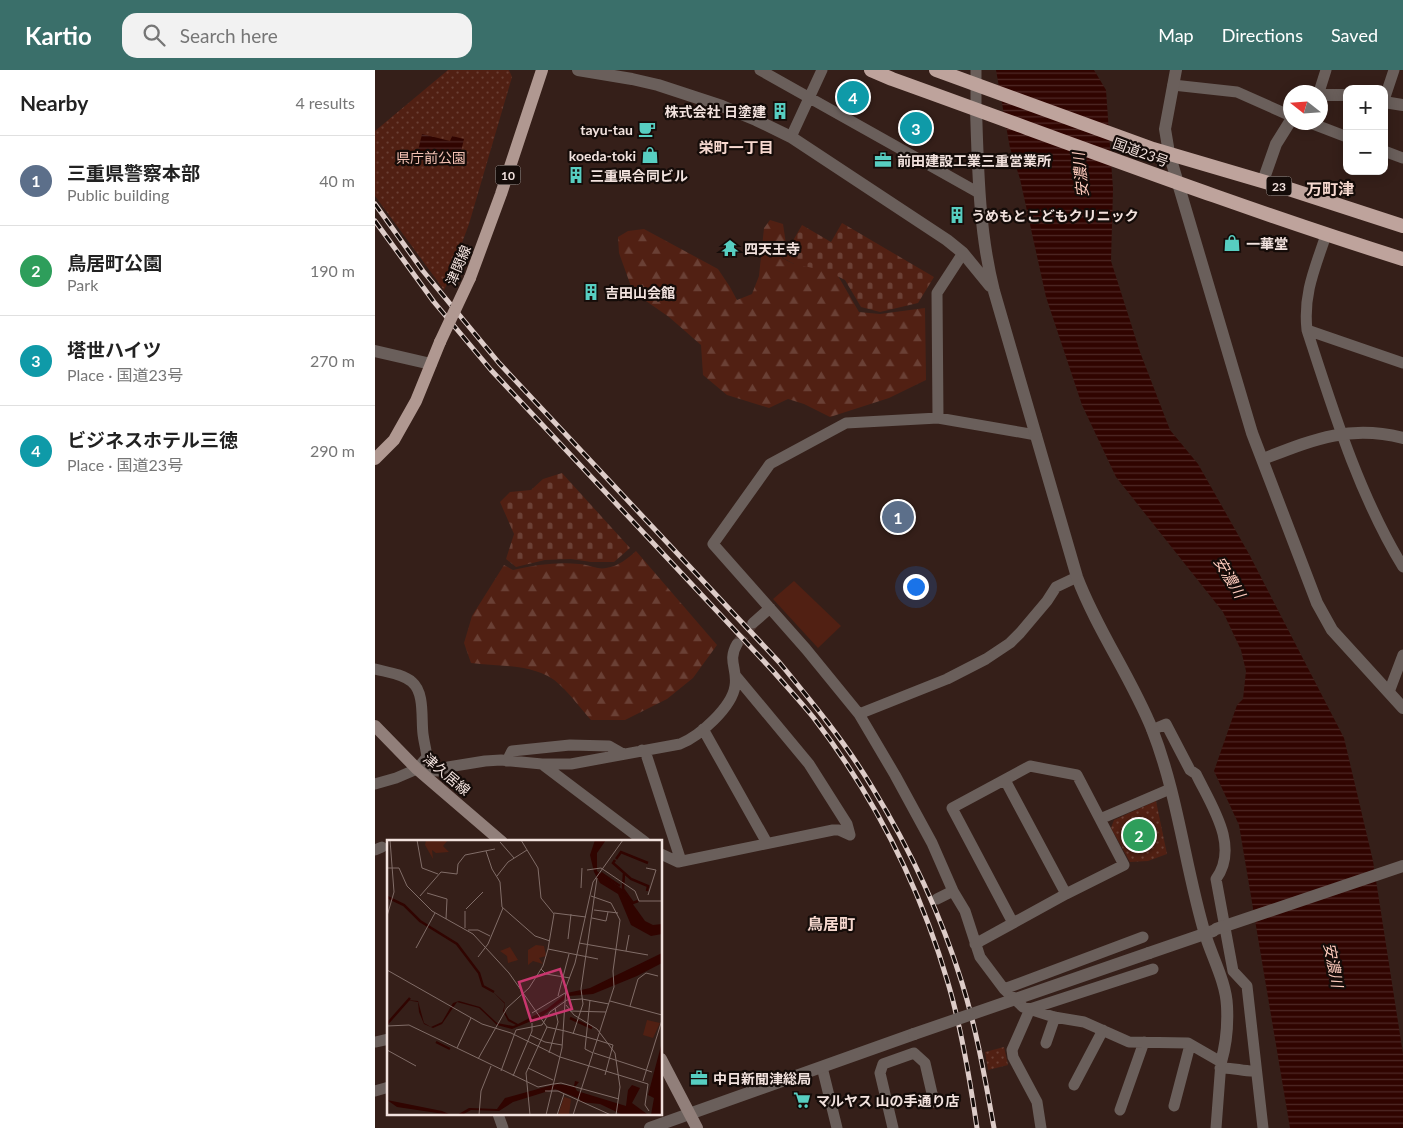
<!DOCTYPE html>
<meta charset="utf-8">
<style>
:root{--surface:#fff;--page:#f2f2f2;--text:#222;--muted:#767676;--line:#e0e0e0;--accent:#3a6f6a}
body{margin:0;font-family:Lato,"Noto Sans JP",sans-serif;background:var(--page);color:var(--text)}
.controls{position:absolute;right:15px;top:15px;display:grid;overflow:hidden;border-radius:10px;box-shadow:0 2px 12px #0003}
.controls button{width:45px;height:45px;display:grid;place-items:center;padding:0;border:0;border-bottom:1px solid var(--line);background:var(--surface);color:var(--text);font:25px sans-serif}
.compass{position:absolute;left:908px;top:15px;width:45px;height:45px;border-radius:50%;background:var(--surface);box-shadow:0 2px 12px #0003;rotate:287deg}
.you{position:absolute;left:540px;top:516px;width:18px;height:18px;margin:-12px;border:4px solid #fff;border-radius:50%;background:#1a73e8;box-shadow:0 0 0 8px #1a73e833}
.badge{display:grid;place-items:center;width:32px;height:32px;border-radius:50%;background:var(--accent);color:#fff;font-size:16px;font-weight:700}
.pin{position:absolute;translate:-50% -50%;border:2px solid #fff;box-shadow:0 1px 5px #0006}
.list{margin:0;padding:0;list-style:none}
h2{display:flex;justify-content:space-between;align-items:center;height:65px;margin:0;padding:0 20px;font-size:21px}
h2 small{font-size:16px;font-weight:400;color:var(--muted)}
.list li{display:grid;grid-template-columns:32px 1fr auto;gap:15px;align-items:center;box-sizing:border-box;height:90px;padding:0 20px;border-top:1px solid var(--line)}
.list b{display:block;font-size:19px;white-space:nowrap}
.list p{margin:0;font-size:16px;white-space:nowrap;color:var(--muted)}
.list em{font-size:16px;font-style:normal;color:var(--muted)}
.icon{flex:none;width:28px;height:28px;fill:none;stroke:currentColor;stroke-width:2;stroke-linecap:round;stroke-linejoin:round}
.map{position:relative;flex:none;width:1028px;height:1058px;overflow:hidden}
header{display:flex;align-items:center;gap:30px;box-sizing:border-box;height:70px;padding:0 25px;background:var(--accent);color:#fff}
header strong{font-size:24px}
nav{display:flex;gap:28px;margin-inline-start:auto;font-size:18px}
.search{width:350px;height:45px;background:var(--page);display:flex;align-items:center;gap:12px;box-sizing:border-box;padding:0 18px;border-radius:15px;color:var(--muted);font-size:19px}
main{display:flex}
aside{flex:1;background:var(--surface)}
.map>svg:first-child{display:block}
.forest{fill:url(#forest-firs)}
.cemetery{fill:url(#cemetery-stones)}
.park{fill:url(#park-dots)}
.pitch{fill:#512013}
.water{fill:url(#water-rules)}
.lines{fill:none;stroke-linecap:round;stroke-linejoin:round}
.minor-tunnel{stroke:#513c37;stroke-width:11;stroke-dasharray:11 5.5;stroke-linecap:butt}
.minor{stroke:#6a5f5b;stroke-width:11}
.tertiary{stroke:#6a5f5b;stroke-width:12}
.secondary{stroke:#917f7a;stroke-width:12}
.primary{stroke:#b09891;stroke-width:12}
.trunk{stroke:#bea39c;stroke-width:14}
.rail-casing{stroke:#ddccc8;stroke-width:5}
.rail{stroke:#150c09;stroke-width:3;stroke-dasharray:9;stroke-linecap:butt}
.tertiary-bridge{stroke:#6a5f5b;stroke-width:12}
.primary-bridge{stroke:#b09891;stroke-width:12}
.labels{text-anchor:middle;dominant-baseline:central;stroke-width:4.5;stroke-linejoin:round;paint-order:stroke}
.shield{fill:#150c09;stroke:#b0a29e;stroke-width:1}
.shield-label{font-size:12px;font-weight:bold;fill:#f2e2de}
.poi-label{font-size:14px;font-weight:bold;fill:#f2e2de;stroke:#150c09;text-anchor:start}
.street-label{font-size:14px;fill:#f2e2de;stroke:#150c09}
.park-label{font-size:14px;fill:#f3c1b3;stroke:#150c09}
.neighbourhood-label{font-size:15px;font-weight:bold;fill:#f6d8cf;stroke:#150c09}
.water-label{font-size:15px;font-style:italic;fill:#fecbbd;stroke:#150c09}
.quarter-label{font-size:16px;font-weight:bold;fill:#f6d8cf;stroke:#150c09}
.inset-river{fill:none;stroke:#300400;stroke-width:2.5}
.inset-road{fill:none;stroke:#816d68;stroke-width:1}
.view{fill:#c9366f;fill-opacity:0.15;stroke:#c9366f;stroke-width:2.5}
.inset-edge{fill:none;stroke:#f2e2de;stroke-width:2.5}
</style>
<header>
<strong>Kartio</strong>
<div class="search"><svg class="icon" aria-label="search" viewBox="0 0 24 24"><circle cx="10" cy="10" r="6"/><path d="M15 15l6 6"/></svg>Search here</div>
<nav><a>Map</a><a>Directions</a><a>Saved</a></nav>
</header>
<main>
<aside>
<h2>Nearby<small>4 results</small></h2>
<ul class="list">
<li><span class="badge" style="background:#5c6f8a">1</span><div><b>三重県警察本部</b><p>Public building</p></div><em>40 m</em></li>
<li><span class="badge" style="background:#2e9e5b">2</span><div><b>鳥居町公園</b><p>Park</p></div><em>190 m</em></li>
<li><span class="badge" style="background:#0f9aa8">3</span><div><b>塔世ハイツ</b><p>Place · 国道23号</p></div><em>270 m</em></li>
<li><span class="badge" style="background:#0f9aa8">4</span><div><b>ビジネスホテル三徳</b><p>Place · 国道23号</p></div><em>290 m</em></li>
</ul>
</aside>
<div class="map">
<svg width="1028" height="1058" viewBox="0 0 1028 1058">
<defs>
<pattern id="forest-firs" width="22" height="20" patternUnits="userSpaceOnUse" patternTransform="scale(1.25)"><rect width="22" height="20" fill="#512013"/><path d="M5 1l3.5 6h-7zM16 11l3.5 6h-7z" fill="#6a4035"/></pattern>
<pattern id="cemetery-stones" width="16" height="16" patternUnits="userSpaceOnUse" patternTransform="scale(1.25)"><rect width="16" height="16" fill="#512013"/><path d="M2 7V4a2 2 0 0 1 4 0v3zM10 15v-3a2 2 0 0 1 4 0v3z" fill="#6a4035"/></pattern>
<pattern id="park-dots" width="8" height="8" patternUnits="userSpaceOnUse" patternTransform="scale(1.25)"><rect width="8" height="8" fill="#512013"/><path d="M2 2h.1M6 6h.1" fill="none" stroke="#6a4035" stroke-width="1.8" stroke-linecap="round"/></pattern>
<pattern id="water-rules" width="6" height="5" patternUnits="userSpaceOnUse" patternTransform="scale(1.25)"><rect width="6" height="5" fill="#300400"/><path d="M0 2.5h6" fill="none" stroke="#4e2825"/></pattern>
</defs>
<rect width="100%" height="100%" fill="#351f19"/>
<path class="forest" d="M395,150L408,154L411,174L407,188L419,194L455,192L484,242L505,244L550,238L551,310L514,328L455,347L429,334L413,329L394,338L352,325L328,305L326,275L294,247L258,222L244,183L243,167L253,161L269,159L343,199L355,217L362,230L377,224L384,206L389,158Z
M261,481L342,575L318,608L292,629L250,650H216C206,639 196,625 185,615C162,593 125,597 96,593L89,573L97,546L129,495L138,500C160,495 182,492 204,494C213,494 223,500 231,498C244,496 252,489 261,481Z"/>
<path class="cemetery" d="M467,153L559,207L543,233L505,242L486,237L470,210L452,201L419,194L408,188L427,155L456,172Z
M187,403L255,478L239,492H216L196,489L170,490L141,497L131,489L139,464L125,432L135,422L156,420L168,409Z"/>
<path class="park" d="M73,0H134L137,7L94,154L80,192L81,196L69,220L0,126V61Z
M781,731L792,784L773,791L755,792L736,758L739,750Z
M629,977L633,995L613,1000L610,982Z"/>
<path class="pitch" d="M419,511L466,556L443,578L398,529Z"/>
<path class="water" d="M621,0H719L731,20L738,119L736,191L765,282L795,360L823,394L874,484L969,668L998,791L1028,984V1058H915L864,755L839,701L862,635L868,629L871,601L866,580L848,542L741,407L707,335L671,227L645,109L635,78Z
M47,64L75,71L77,66L89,69L83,94L54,88L53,92L41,89Z"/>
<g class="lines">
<path class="minor-tunnel" d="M362,574L378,553"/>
<path class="minor" d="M385,0L604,123
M601,0V39
M798,15L862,22L916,46
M944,22L951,0
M1009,30L1019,0
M933,52L972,67
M416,67L447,0
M1009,81L1028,88
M951,165C940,198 928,224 932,260C958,340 984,425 1028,497
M932,260L1028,293
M563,348L562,223L588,183
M378,553L395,538
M0,599C11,602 28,604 37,612C50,623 46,649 48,664C49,672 51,679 52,687L42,699L21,708L0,714
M360,605L434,694L472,754L475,765
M1014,622L1028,585
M484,644L572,609L611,589L635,573L645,563L672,531L681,517L702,507
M328,659L392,773
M777,660L791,654L815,700L821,704C836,735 865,776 841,809L858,901L872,916L888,1058
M267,680L271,684L306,791
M132,691L137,681L195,675L234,676L248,684
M167,694L270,772
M42,699L63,701L73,697L110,691L126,690L167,694H196L305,674C325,666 357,637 360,616C363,599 352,591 362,574
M630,710L691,824
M725,749L795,719
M0,780L7,777
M286,784L303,792L458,760H464L475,765
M578,821L557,773L520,705L484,644L431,579L338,474L395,394L471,353L563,348L661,365
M562,829L578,821L590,841L605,887L629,919L648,937L679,947L709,952L754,972L813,973L846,992L841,1058
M600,874L691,824L749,795L702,705L655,696L577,738L638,853
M629,919L768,867
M0,972L14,969
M671,973L680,947
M447,997L462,1058
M845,998C858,997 869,1002 881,1001
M699,1015L728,960
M0,1021L14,1017
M799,1036L815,975
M745,1040L769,972
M123,1044L128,1058
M518,1058L505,1003L508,994L539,983L550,993L559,1032
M666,1058L662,1032L638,987L637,980L655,939L778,899"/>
<path class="tertiary" d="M203,0L257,9L283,15L347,36L381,50L416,67L572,170L588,183L615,216
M801,0L790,59L794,83L877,363L942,533L957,560L1028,638
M946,25H972
M1009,32L1028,35
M601,39C603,100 604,162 619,221L702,507C722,560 756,607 777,659C803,725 810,797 830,864C837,887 851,912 852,936C853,955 851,975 846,992
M888,111L901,74L916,50
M0,281L56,294
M888,389C937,370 974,354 1028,368
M774,883L838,861
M275,1058L539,964"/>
<path class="secondary" d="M0,656L42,699L127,772
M286,989L322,1058"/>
<path class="primary" d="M95,208L126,124L167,0
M0,389L19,370L41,331L65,272"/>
<path class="trunk" d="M496,0L517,9C687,70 856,135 1028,189
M561,0L778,79L914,119L1028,156"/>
<g class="rail-casing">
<path id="rail" d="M0,134L48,201L124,293L404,592C437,632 470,672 497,717C535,779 566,845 587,913C602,961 610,1009 619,1058
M0,151L59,232L116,300L398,601C411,616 425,631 438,647C499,726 545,817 573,913C587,960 595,1010 602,1058"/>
</g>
<use href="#rail" class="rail"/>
<path class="tertiary-bridge" d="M841,859L1028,796
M539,964L774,883"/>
<path class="primary-bridge" d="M65,272L95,208"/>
</g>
<defs>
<g id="building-bare" transform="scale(1.35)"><path d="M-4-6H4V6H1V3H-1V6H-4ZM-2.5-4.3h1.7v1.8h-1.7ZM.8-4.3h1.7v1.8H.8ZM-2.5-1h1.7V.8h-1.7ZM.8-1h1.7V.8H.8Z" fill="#57cec1" stroke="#150c09" stroke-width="2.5" paint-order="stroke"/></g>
<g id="cafe-bare" transform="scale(1.35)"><path d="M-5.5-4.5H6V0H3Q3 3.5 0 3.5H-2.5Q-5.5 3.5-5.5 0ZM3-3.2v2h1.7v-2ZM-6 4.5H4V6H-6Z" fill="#57cec1" stroke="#150c09" stroke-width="2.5" paint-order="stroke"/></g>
<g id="shop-bare" transform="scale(1.35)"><path d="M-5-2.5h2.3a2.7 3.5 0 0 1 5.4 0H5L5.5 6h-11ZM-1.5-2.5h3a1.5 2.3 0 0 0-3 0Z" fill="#57cec1" stroke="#150c09" stroke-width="2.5" paint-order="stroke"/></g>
<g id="office-bare" transform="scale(1.35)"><path d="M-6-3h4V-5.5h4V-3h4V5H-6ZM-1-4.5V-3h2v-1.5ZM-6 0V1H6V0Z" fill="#57cec1" stroke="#150c09" stroke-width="2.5" paint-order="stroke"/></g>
<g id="temple-bare" transform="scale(1.35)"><path d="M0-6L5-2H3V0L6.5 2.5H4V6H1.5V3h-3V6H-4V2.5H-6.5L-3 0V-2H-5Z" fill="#57cec1" stroke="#150c09" stroke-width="2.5" paint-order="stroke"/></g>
<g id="supermarket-bare" transform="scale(1.35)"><path d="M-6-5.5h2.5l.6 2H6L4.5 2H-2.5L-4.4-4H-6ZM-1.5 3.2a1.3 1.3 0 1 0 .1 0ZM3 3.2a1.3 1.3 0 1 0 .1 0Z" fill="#57cec1" stroke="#150c09" stroke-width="2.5" paint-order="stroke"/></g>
</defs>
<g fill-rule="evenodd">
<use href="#building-bare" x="405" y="41"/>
<use href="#cafe-bare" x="272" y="59"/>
<use href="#shop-bare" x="275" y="85"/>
<use href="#office-bare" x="508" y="90"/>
<use href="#building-bare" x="201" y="105"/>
<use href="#building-bare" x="582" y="145"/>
<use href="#shop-bare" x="857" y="173"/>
<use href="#temple-bare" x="355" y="178"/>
<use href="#building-bare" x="216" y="222"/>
<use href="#office-bare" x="324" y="1008"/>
<use href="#supermarket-bare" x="427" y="1030"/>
</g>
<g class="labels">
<g class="shield">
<rect x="120.5" y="95.5" width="25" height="19" rx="4"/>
<rect x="891.5" y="106.5" width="25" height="19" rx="4"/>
</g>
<g class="shield-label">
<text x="133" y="105">10</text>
<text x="904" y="116">23</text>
</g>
<g class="poi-label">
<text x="391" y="41" text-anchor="end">株式会社 日塗建</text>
<text x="258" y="59" text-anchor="end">tayu-tau</text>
<text x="261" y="85" text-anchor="end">koeda-toki</text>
<text x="522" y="90">前田建設工業三重営業所</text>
<text x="215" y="105">三重県合同ビル</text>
<text x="596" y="145">うめもとこどもクリニック</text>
<text x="871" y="173">一華堂</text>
<text x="369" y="178">四天王寺</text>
<text x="230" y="222">吉田山会館</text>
<text x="338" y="1008">中日新聞津総局</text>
<text x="441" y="1030">マルヤス 山の手通り店</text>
</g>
<g class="street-label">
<text transform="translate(766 82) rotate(20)">国道23号</text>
<text transform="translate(83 195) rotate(-67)">津関線</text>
<text transform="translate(72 704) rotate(40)">津久居線</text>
</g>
<g class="park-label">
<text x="56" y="87">県庁前公園</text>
</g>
<g class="neighbourhood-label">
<text x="361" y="77">栄町一丁目</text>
</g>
<g class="water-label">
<text transform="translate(705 105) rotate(-96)">安濃川</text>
<text transform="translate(855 507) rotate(59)">安濃川</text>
<text transform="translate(959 895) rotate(79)">安濃川</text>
</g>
<g class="quarter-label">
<text x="955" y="118">万町津</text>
<text x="456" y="853">鳥居町</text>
</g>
</g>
<g transform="translate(12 770)">
<rect width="275" height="275" fill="#351f19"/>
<path d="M39,0H61L56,6L62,12L49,13L45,10L46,19L38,5Z" fill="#512013"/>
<path d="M123,107L131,120L121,123L120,116L113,111Z" fill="#512013"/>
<path d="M149,105L157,106L159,116L152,118L156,124L146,121L141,125V110ZM260,180L273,183L266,198L256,195ZM177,257L184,259L182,275H171Z" fill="#512013"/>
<path d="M208,0H219L210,13V31L235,49L258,81L266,85L275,84V94L264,96L244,85L231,54L213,43L207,32L203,15ZM275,113V123L250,136L206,154L182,156L154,177L125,189L110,185L92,168L70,162L55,184L46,188L37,184L32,172L31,162L19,160L31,161L37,183L44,187L55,182L66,163L72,161L93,167L110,183L126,186L129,185L121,181L116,171L118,163L105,151L118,164L117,170L122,179L131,184L160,169L180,153L203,148ZM275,202V275H264L267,258L261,255ZM188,241L192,242L188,247L190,251L239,266L241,250L245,245L253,248L245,263L260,274L236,275L213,264L193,262V259L168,249L126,262L112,271L84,270L75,275H70L82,268L110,269L118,258L169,244L187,246ZM0,260L55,271L64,275L10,267Z" fill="#300400"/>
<path class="inset-river" d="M229,19L234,12L261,23M228,20L226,23L244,39L261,46L260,51M214,33L233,46M237,33L236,49L246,63L251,61M0,57L17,65L33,81L70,104L92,133L96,146L107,152M183,178L205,188M0,184L23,158M49,202L63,209"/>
<path class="inset-road" d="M30,0L35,28L51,34M113,2L127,18M99,11L105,29L113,42L115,67L148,96L163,101M0,28H12L20,46L45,71L86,94L122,133L160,187L178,191M259,28L269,30L261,55M200,30L214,28L248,51L252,61H275M110,36L121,22L140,10M194,48L195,28M40,53L60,59L59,79M33,56L54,32L70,34L71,24L78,15L108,9M79,69L96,52M207,70L231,73M167,73L199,77M0,76L7,52L3,0M205,78L219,81L221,72M78,88V71M81,90H91L103,96M181,99L184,74M192,103L261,115M29,108L48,73M161,109L211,119M239,111L242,95M91,117L101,104L116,68M154,129L159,134L183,138M0,130L95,184L124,193L173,217M171,156L182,114M203,160L198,209L206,213M223,161L275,175M179,165L187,175L210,189L228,213L233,247L229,275M243,166L251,139L259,133L271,136M183,171L219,172M145,173L178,153M0,186L22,185L151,247L166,244M178,191L210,200M186,194L196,164L194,149L210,38M143,195L158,202L175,205M210,200L226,205L218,235M70,208L84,178M0,210L29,226M162,213L171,182L168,168M207,213L265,232M173,217L261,244M91,219L120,168L142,148L156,126L161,109L167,74L154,58L151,28L134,0M141,228L166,240M114,231L129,190L155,185L163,172L180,160L195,159L222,164M126,236L145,191V183M256,241L275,180M167,244L174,243L232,259M261,244L258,265L262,271M158,251H171L224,275M92,275L94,251L104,226M143,275L139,233L160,187M159,275L175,208L179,147L188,123L206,42L236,0M170,275L177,254M186,275L227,147L226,131L233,80L224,63L204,56"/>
<path class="view" d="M173,129L185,169L144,181L132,142Z"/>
<rect width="275" height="275" class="inset-edge"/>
</g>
</svg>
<div class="controls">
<button>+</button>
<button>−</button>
</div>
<svg class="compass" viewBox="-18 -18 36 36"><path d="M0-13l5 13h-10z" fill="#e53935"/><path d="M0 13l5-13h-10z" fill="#767676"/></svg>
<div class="you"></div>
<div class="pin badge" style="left:523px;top:447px;background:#5c6f8a">1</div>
<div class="pin badge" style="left:764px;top:765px;background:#2e9e5b">2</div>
<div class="pin badge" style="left:541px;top:58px;background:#0f9aa8">3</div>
<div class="pin badge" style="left:478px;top:27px;background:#0f9aa8">4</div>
</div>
</main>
